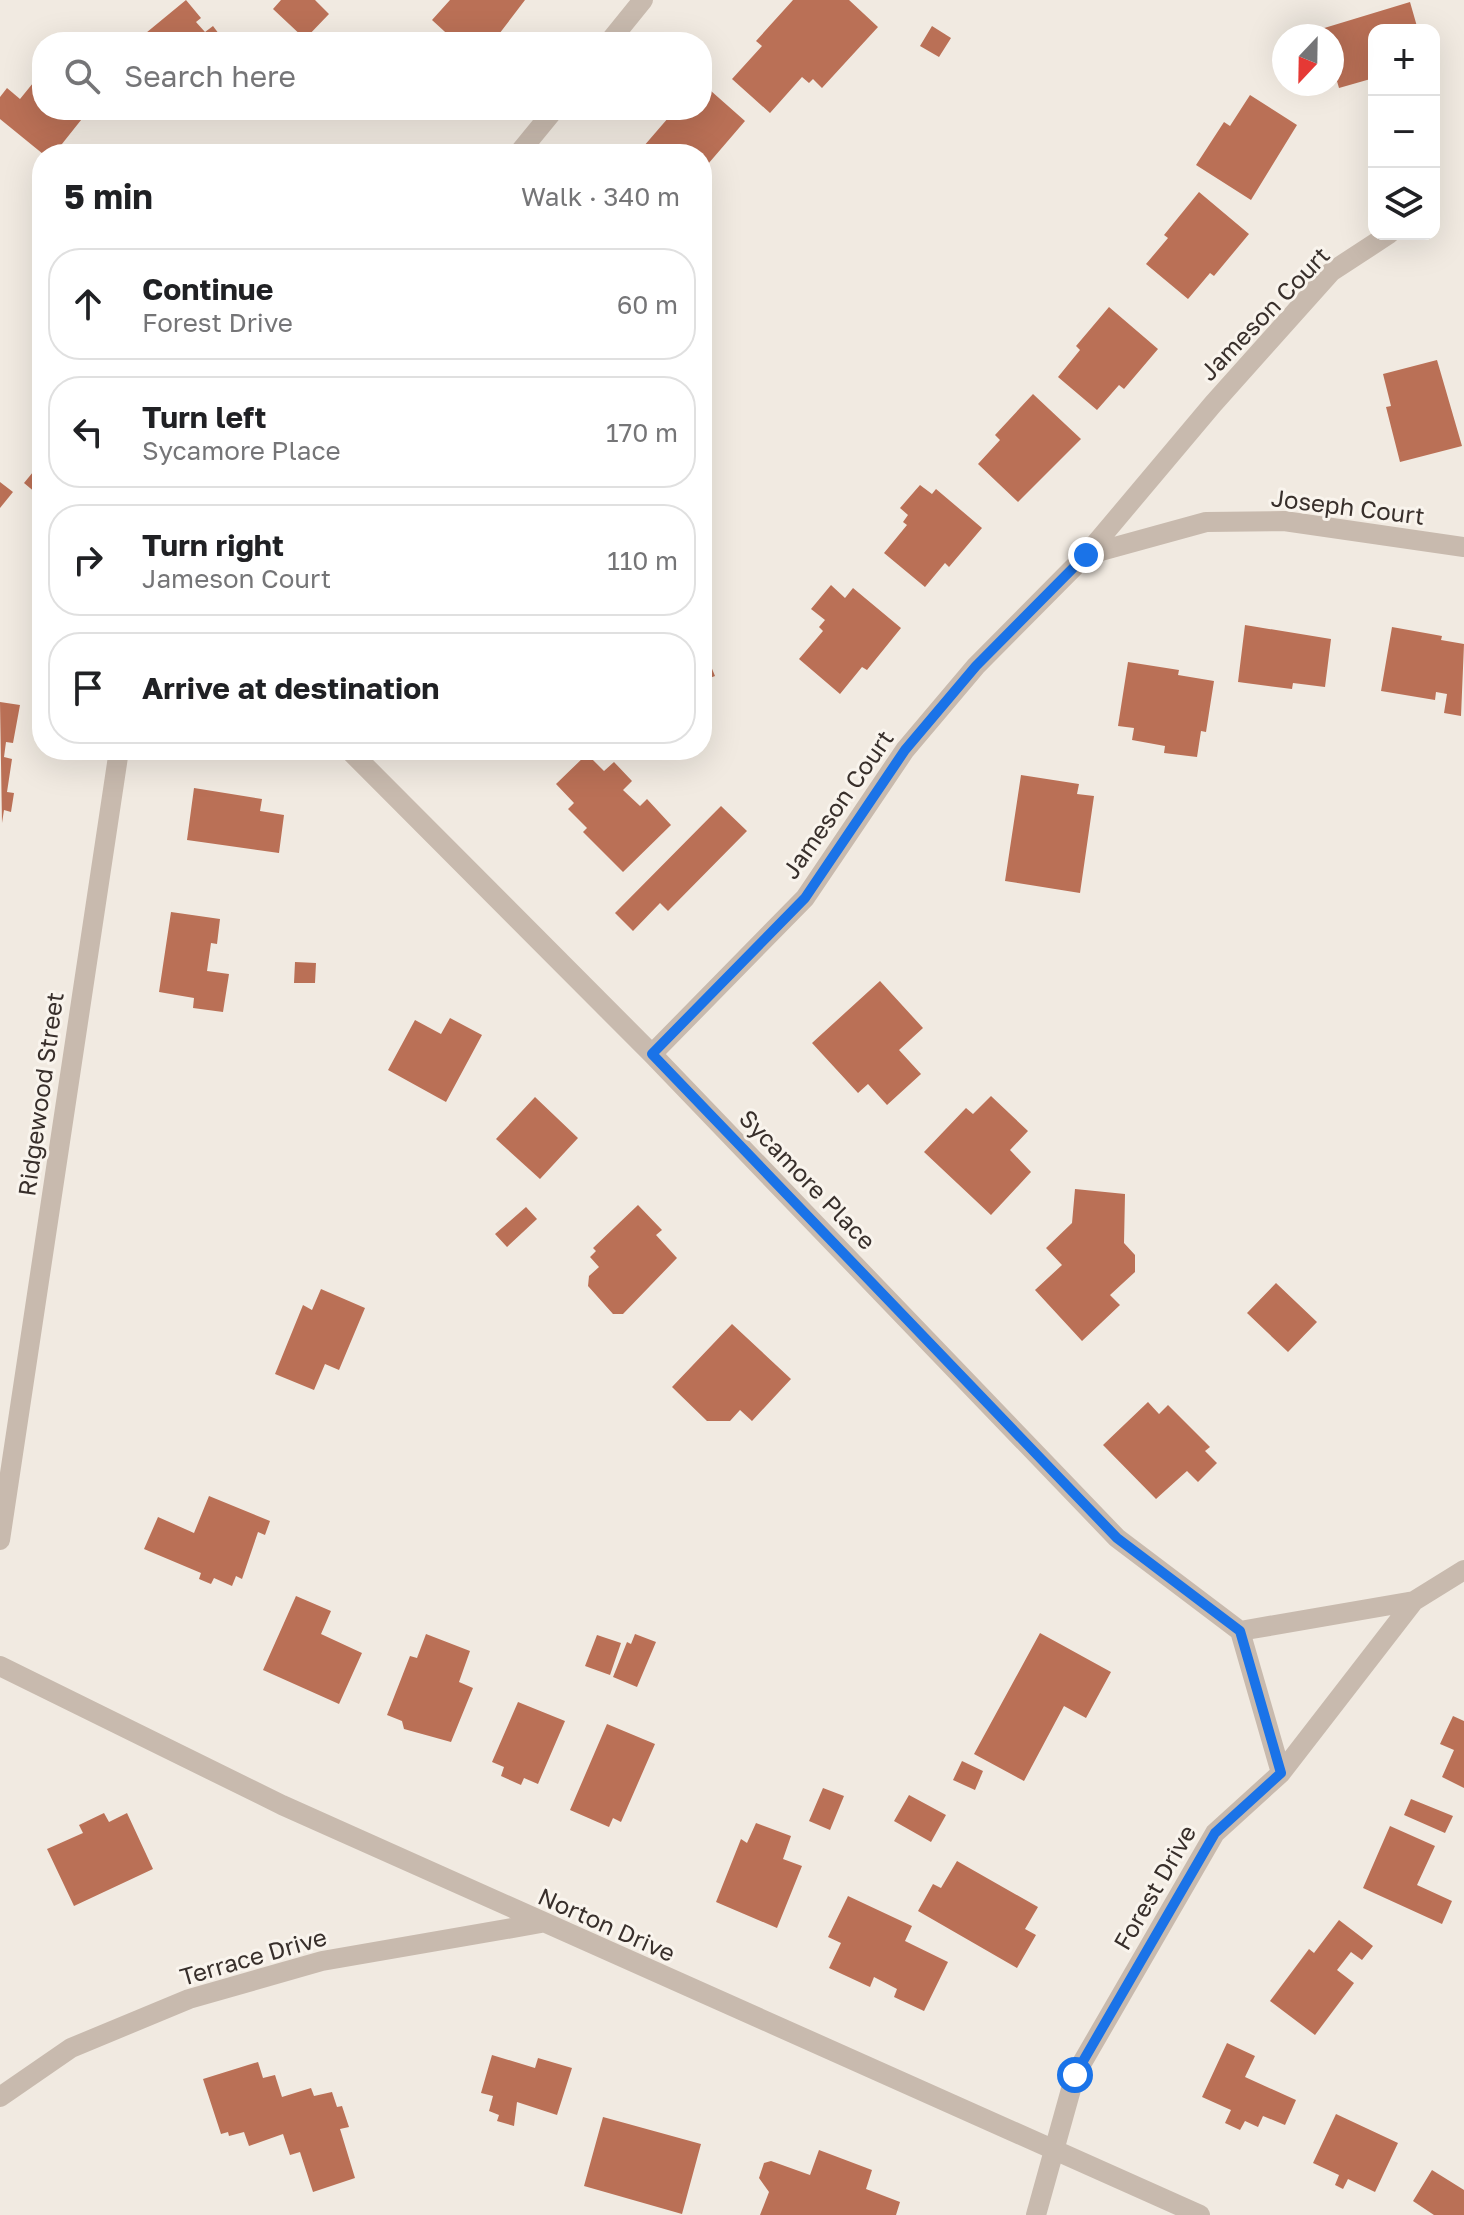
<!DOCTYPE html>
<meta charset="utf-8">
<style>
:root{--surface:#fff;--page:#f6f6f6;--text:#202124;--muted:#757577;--line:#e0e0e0}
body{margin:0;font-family:"Golos Text",sans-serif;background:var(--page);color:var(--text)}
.controls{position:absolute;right:24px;top:24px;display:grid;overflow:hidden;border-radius:16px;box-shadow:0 8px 32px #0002}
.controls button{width:72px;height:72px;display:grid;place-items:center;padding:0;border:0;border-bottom:2px solid var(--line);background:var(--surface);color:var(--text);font:40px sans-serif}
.compass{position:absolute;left:1272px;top:24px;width:72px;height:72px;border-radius:50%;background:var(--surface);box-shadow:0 8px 32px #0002;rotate:202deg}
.stop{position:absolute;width:24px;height:24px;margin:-18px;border:6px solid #1a73e8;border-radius:50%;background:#fff}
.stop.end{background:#1a73e8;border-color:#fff;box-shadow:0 2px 8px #0008}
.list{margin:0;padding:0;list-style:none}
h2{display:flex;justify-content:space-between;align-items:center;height:104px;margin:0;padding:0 32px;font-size:34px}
h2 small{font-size:26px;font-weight:400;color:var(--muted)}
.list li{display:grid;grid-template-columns:52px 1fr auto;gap:24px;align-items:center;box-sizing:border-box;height:112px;margin:0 16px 16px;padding:0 16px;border:2px solid var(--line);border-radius:32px}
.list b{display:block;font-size:30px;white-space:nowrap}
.list p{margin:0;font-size:26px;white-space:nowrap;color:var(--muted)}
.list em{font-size:26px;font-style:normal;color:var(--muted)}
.icon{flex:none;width:44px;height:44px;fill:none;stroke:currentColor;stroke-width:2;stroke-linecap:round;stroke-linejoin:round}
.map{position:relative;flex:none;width:1464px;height:2215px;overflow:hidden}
.search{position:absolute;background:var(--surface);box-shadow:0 8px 32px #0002;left:32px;top:32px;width:680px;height:88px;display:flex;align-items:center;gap:20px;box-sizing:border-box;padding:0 28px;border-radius:32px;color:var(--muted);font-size:30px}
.panel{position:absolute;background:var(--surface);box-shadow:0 8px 32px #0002;left:32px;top:144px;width:680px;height:616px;border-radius:32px}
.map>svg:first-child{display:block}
.building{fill:#ba7056}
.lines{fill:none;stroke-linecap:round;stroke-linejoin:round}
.minor{stroke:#c8baae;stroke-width:20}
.route{stroke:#1a73e8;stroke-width:10}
.labels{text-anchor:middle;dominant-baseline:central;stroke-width:6;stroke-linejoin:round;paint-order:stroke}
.street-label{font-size:24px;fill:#382f2b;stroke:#f9f4ed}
</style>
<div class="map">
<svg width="1464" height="2215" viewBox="0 0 1464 2215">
<rect width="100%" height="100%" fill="#f1eae1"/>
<path class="building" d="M186,0L201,18L196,22L205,32L213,26L225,42H135Z
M281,0H315L329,14L305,39L273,9Z
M450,0H525L493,42H456L432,20Z
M793,0H849L878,27L822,88L813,79L809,83L802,77L770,113L732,79L762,46L756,41Z
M1410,2L1418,30H1374V78L1339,88L1332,64V36H1323L1321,29Z
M932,26L951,38L939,57L920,46Z
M42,72V110H89L54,154H43L0,119V97L7,88L20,99Z
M702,83L745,121L702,171V154H637L675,110H702Z
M1250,95L1297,125L1251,200L1196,165L1224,122L1230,126Z
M1199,192L1249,234L1214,276L1210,273L1188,299L1146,264L1168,238L1164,235Z
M1109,307L1158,349L1124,389L1119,385L1097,410L1058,377L1080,350L1076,346Z
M1437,360L1462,446L1400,462L1386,407L1391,406L1383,374Z
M1033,394L1081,439L1018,502L978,464L1000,440L995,435Z
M42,461V498L24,483Z
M0,482L13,492L0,508Z
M920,485L932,494L936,489L982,528L949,567L945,563L925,587L884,553L907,525L903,522L908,515L900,508Z
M831,585L845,598L853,588L901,628L867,670L862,667L840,694L799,659L823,631L819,627L825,620L811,609Z
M1245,625L1331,639L1325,687L1293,683L1292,689L1238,682Z
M1392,627L1442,636L1441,640L1464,644L1461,716L1444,713L1447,694L1436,692L1435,700L1381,691Z
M706,654L715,676L702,681V656Z
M1128,662L1179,670L1178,675L1214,681L1206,732L1201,731L1197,757L1164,753L1165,746L1132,740L1134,728L1118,726Z
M0,702L20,705L13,743L6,742L4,757L12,759L7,792L14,793L11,812L4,810L2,823Z
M587,754L604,771L614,762L632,781L623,790L640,806L647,799L671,825L623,872L583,832L587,828L568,809L574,803L556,784Z
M1021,775L1079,784L1077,794L1094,796L1080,893L1005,881Z
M194,788L262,799L260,811L284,815L279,853L187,840Z
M721,806L747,831L668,911L660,903L633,931L615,913Z
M171,912L220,919L217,944L211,943L207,971L229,974L223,1012L193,1008L194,998L159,992Z
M295,962L316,963L315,983H294Z
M880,981L923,1028L899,1050L921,1074L887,1105L868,1084L858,1093L812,1043Z
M450,1018L482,1035L446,1102L388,1070L415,1020L441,1034Z
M991,1096L1028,1131L1010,1150L1031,1172L991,1215L924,1152L966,1108L973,1114Z
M535,1097L578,1138L540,1179L496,1139Z
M1075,1189L1125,1194L1124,1243L1135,1255V1272L1110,1295L1120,1305L1082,1341L1035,1290L1062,1265L1046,1248L1072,1223Z
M638,1205L662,1230L656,1235L677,1258L623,1314H613L588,1286L589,1276L599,1267L590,1257L596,1251L593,1248Z
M526,1207L537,1219L507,1247L495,1234Z
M1276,1283L1317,1322L1288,1352L1247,1313Z
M321,1289L365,1308L339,1370L325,1364L314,1390L275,1374L303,1305L312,1310Z
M732,1324L791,1379L752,1421L740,1410L730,1421H707L672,1387Z
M1148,1402L1159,1414L1168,1405L1210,1447L1205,1451L1217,1463L1198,1482L1187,1471L1156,1499L1103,1445Z
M209,1496L270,1521L265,1535L258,1532L242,1579L236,1576L232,1586L214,1578L211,1584L199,1579L201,1573L144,1549L158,1517L194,1533Z
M296,1596L331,1611L321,1634L362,1653L339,1704L263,1670Z
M1040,1633L1111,1672L1086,1718L1064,1706L1024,1781L974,1754Z
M426,1634L470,1651L459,1682L473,1688L451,1742L404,1729L402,1721L387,1715L410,1656L417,1658Z
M635,1634L656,1642L637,1687L613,1677L627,1642L631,1644Z
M597,1635L621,1643L610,1675L585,1666Z
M518,1702L565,1721L538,1784L524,1778L521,1785L501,1776L504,1767L492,1762Z
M1453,1716L1464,1721V1788L1442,1777L1454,1750L1440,1744Z
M607,1724L655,1744L621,1822L613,1818L609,1827L570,1810Z
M962,1761L983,1771L975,1790L953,1780Z
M823,1788L844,1796L830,1830L809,1821Z
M909,1795L946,1815L931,1842L894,1821Z
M1411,1799L1453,1816L1445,1833L1404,1815Z
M104,1813L109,1822L127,1813L153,1869L74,1906L47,1849L83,1833L79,1825Z
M756,1823L791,1836L783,1859L802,1866L777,1928L716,1902L741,1839L747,1843Z
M1390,1826L1435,1846L1417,1885L1452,1901L1442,1924L1363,1888Z
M957,1861L1038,1907L1025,1929L1036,1935L1017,1968L918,1911L933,1884L941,1888Z
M848,1896L912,1926L905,1941L948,1962L924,2011L894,1997L897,1989L874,1977L870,1987L829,1968L841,1943L828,1937Z
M1339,1920L1373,1946L1362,1960L1351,1952L1337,1970L1354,1983L1315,2035L1270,2001L1309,1949L1314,1953Z
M1227,2043L1255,2056L1245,2077L1296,2100L1285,2125L1263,2116L1258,2127L1245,2121L1240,2130L1225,2123L1231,2110L1202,2097Z
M492,2055L535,2068L538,2058L572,2068L557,2115L517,2102L514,2126L497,2121L499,2115L489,2111L493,2096L481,2093Z
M258,2062L263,2078L275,2075L282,2097L311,2088L314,2096L332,2092L337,2107L342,2106L349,2127L340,2129L355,2178L313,2192L300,2152L290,2155L283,2134L249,2146L244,2132L229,2136L228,2132L221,2134L203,2079Z
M1336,2114L1398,2143L1375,2192L1348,2179L1343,2189L1335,2185L1339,2175L1313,2163Z
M603,2117L701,2144L682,2214L584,2186Z
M819,2150L872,2170L866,2189L900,2202L896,2215H760L769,2192L759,2178L764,2163L771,2161L810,2175Z
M1432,2170L1464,2190V2215H1434L1413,2201Z"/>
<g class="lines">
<path class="minor" d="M609,42L643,0
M518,154L554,110
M1086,555L1206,522L1284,521L1464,547
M349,750L652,1054L1117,1538L1240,1631L1281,1773
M652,1054L805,898L905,750L976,666L1086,555L1213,404L1331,272L1389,234
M0,1540L119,750
M1240,1631L1414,1601
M0,1666L282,1805L1200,2215
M0,2097L71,2048L189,1999L322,1961L541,1923
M1036,2215L1075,2075L1215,1833L1281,1773L1414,1601L1464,1570"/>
</g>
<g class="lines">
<path class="route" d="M1075,2075L1215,1833L1281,1773L1240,1631L1117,1538L652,1054L805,898L905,750L976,666L1086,555"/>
</g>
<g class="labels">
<g class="street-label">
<text transform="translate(1264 313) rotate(-46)">Jameson Court</text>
<text transform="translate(1348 506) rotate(7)">Joseph Court</text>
<text transform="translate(837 804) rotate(-55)">Jameson Court</text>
<text transform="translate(40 1094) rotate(-82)">Ridgewood Street</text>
<text transform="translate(808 1179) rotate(46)">Sycamore Place</text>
<text transform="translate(1154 1887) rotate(-60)">Forest Drive</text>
<text transform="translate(607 1924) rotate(24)">Norton Drive</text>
<text transform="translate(253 1956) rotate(-16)">Terrace Drive</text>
</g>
</g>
</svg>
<div class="controls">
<button>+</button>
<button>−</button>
<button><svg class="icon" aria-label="layers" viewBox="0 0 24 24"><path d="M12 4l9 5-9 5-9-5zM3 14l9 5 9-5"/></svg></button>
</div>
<svg class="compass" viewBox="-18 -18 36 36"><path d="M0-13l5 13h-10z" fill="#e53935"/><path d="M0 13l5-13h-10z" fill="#757577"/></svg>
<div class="stop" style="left:1075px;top:2075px"></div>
<div class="stop end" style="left:1086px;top:555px"></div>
<div class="search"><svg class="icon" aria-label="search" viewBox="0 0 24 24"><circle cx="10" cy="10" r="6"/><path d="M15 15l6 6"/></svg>Search here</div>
<section class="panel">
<h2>5 min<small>Walk · 340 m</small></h2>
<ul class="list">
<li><svg class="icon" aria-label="ahead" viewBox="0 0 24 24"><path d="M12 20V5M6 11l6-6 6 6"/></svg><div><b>Continue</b><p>Forest Drive</p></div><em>60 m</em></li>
<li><svg class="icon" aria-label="left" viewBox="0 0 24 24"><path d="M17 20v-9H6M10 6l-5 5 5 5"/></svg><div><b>Turn left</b><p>Sycamore Place</p></div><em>170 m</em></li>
<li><svg class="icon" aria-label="right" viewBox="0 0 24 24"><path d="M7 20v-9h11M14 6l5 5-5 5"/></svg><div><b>Turn right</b><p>Jameson Court</p></div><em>110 m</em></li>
<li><svg class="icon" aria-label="arrive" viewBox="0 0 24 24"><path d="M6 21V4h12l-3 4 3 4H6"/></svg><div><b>Arrive at destination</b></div></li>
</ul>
</section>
</div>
